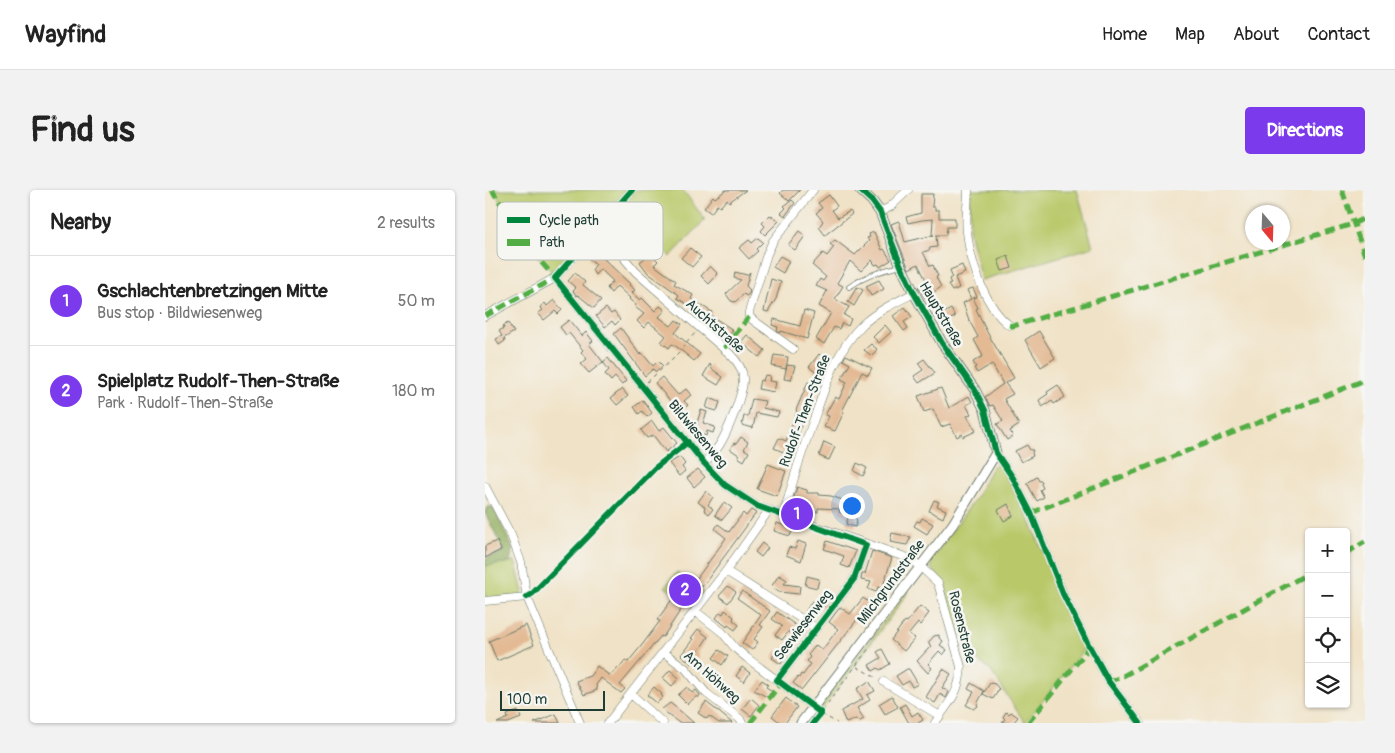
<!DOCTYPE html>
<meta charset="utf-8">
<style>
:root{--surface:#fff;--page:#f2f2f2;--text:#222;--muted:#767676;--line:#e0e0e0;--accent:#7c3aed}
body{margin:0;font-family:Pangolin,sans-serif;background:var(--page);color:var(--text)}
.controls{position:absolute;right:15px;bottom:15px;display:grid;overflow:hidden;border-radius:5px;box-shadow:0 1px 4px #0004}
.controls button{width:45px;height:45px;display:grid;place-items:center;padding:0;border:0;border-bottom:1px solid var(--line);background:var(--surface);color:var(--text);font:25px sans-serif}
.compass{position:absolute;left:760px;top:15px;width:45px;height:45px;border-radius:50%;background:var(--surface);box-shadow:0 1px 4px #0004;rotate:161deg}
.scale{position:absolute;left:15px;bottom:12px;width:105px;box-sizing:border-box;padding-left:5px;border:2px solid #1f3d34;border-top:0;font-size:14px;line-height:18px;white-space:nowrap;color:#1f3d34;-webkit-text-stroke:4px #f6f6f2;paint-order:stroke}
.you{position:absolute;left:366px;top:315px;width:18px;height:18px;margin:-12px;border:4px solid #fff;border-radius:50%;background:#1a73e8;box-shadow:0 0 0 8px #1a73e833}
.badge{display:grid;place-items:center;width:32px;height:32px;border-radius:50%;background:var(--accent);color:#fff;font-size:16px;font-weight:700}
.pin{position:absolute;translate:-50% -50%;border:2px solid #fff;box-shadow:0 1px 5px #0006}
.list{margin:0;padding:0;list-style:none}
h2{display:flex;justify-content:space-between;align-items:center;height:65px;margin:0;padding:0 20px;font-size:21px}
h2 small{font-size:16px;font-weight:400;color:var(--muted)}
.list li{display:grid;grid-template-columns:32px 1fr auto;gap:15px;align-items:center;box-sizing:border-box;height:90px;padding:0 20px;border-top:1px solid var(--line)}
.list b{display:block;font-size:19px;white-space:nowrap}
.list p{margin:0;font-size:16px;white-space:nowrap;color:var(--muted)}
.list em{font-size:16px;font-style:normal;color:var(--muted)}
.icon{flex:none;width:28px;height:28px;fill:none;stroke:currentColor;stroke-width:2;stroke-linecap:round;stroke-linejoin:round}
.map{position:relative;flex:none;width:880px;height:533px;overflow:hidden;border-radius:5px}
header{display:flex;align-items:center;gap:30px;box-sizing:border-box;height:70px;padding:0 25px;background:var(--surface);border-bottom:1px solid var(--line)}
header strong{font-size:24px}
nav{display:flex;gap:28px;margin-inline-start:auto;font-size:18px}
.intro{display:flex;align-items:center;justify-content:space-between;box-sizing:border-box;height:120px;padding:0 30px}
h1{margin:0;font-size:35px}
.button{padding:12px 22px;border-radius:5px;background:var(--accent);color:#fff;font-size:18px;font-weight:700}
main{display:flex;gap:30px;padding:0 30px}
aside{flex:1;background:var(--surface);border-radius:5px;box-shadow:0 1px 4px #0004}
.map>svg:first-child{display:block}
.green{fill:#b9c96b;stroke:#6c8350}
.forest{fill:#92ad5f;stroke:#58754a}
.building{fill:#e3ba94}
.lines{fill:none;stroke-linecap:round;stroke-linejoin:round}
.service-casing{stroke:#687767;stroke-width:5.5}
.minor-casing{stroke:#687767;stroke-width:9}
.tertiary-casing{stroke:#687767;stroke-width:11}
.path{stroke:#687767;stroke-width:1;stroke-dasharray:4 4;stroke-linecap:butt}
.service{stroke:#fff;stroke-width:4}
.minor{stroke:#fff;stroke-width:8}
.tertiary{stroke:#fff;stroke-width:9}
.quiet{stroke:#52ad45;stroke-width:5;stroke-dasharray:10 5;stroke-linecap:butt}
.cycleway-casing{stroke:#f6f6f2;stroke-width:9}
.cycleway{stroke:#00873e;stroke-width:6}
.labels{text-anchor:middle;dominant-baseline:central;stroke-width:5;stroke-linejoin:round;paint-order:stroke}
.street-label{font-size:14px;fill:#1f3d34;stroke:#f6f6f2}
.key{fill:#f6f6f2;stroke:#b6beb9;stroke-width:1}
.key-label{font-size:14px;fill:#1f3d34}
</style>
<header>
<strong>Wayfind</strong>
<nav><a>Home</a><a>Map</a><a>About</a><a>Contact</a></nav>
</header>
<div class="intro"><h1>Find us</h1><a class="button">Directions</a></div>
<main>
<aside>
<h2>Nearby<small>2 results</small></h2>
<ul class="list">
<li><span class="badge">1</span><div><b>Gschlachtenbretzingen Mitte</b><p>Bus stop · Bildwiesenweg</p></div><em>50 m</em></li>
<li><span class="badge">2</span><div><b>Spielplatz Rudolf-Then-Straße</b><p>Park · Rudolf-Then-Straße</p></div><em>180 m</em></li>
</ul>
</aside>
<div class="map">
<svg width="880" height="533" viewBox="0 0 880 533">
<rect width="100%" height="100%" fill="#f6f6f2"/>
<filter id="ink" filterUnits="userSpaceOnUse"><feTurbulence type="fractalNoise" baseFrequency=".02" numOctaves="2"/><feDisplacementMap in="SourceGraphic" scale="10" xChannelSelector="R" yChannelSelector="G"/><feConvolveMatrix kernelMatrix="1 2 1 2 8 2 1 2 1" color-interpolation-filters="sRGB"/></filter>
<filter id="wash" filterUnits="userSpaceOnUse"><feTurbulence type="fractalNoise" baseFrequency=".0096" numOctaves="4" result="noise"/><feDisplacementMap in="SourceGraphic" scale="20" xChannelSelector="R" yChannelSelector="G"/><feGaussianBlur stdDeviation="1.12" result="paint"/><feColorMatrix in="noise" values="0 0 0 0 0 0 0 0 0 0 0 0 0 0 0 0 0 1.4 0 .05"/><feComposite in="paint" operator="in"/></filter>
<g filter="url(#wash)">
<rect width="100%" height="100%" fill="#f0e2c6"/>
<path class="green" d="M8,0H142L73,79L65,80L46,59Z
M150,0H198L220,30L185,67L139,12Z
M486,0H592L608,57L496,90L484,40Z
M513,274L517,276L542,325L599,456L596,463L540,533L506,481L493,471L488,459L471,440L459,393L447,379L445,372L492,306L507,277Z
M30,371L38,402L34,406L0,409V376Z
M192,382L219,403L208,418L180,397Z
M422,401L424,402L335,522L332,520Z"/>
<path class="forest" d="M2,317H8L28,358L25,372L0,376V369L17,362L18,359L0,323Z"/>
<g id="blocks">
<path class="building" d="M241,0H261L244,12L242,9L235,17L232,15L226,23L219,18L228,6L230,8Z
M298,0H315L304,11L295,3Z
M436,4H448L447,17H450V20H454V28H470V37H462L461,45H451L452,57L444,58L445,60L438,62L445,76L448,75L450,80L453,86L451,87L456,97L440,108L433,97L442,92L433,74L424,79L406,34L414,31L420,52L449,45H447L448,29L437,30L423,33L421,27L436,23Z
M344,5L352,16L347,20L353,28L365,21L367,24L340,45L334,37L338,31L331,23L337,18L333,13Z
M307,10L310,13L300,26L296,23L301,18L299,16Z
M285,25L294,31L280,45L276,41L280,36L277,33Z
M142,29L149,37L147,39L168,67H169L173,71L169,75L191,91L189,94L208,105L206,109L227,122L225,125L248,140L242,148L226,135L227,133L209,122L210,120L205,116L192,108L194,105L163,83L155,72L160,68L153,58L147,63L140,54L144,51L133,36Z
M314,41L320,46L310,60L303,55Z
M389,42L397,60L399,59L406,70L395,77L393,74L390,75L387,70L376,81L365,71L352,93L358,96L350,109L364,117L359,125L366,129L363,136L357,133L354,139L349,137L339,154L331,149L346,123L334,116L342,101L331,96L335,89L338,91L341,87L327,75L338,63L342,66L349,57L345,54L350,50L370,65L384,51L382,48L385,47L384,44Z
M273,48L278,52L271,59L273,61L264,69L254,58L264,50L267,53Z
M205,58L216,67L207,77L196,68Z
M111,59L121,65L119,69L145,94L144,95L150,100L147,103L155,110L157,108L170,121L175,116L180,120L174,127L186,136L191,130L197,134L190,143L215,164L209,171L192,157L187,154L184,158L176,152L181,146L164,132L159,138L152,131L159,124L150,117L151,115L144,109L145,108L132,96L126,103L122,98L128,91L115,79L110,85L107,80L111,74L104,69Z
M295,66L304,71L298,83L288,77Z
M523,66L527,78L517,81L513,70Z
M477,75L480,83L470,87L474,98L467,101L463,95L466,94L464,89L467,87L465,80Z
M225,76L233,84L224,94L216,86Z
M250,82L262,85L265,82L261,96L265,100L264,104L261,106L259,104L250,112L246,111L241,104L256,90L249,88Z
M90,83L100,92L98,95L116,110L109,118L93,105L92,106L88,101L91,98L83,91Z
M286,89L296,92L291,109L283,122L279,121Z
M394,90L399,99L386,106L381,96Z
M372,97L378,100L369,116L363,112Z
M488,98L492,107L488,108L493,118L491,119L502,142L529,188L520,193L528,204L519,209L534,235L525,241L528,246L522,250L512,234L518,231L508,215L505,216L500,207L518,194L507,174L492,183L489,178L491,177L488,172L498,166L489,150L493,147L484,130L478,113L486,109L482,100Z
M69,110L77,120L73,124L70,121L59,130L53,123L58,120L55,117L60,113L62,116Z
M420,117L427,127L419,132L423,138L419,141L408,126Z
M121,118L126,124L129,122L135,130L130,135L127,131L120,137L111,126Z
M466,119L470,127L458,132L455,125Z
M319,120L329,123L322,149L296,141L295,143L292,141L293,137L287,135L289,129L315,136Z
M84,130L97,146L101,142L108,151L104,154L118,172L104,183L96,174L102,169L96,162L98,160L84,143L81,145L75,137Z
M23,133L29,142L19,148L20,151L14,155L11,149L17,146L14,141L19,138L18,136Z
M400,135L406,142L394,153L388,147Z
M136,138L155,165L157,163L168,176L173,171L178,176L171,182L168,179L160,186L129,144Z
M554,141L570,168L556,177L540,150Z
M262,145L280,160L274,167L256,152Z
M386,154L392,159L387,166L379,160Z
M334,164L341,170L332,183L324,177Z
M289,165L303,167L301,179L287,176Z
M361,165L387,178L383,185L377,182L357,221L359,222L350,241L339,237L344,226L340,225L350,207L354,209L362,192L356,189L365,174L358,170Z
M123,168L141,191L137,195L130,187L126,191L120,184L124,180L118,172Z
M439,169L450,183L434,193L429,186L438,180L433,173Z
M225,174L227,179L238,187L233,195L218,186Z
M302,175L310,176L306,190L299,189Z
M280,185L285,186L284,191L291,192L289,202L273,199L275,190L278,191Z
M177,187L193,205L201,199L206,205L199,211L203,215L195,223L170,193Z
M323,192L332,196L315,232L317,233L310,254L308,253L303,264L289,258L294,248L301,251L312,221L311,220Z
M573,195L580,207L569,214L567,211L557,217L554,210L563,204L562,202Z
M456,198L464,218L484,206L487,212L481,215L486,224L482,226L491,241L478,247L477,244L472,247L465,234L456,237L448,219L439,222L433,206Z
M137,199L143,206L132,215L126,208Z
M224,208L235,212L232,221L221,218Z
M267,209L280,211L278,218L294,222L292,227L271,223L268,238L257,235L259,226H263Z
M158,210L167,223L162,227L157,221L154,224L149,217Z
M216,220L222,222L218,233L230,237L228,243L222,241L221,246L209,242Z
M167,231L174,241L179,237L192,253L181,262L168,245L162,248L156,240Z
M256,247L263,252L259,259L264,262L259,271L253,267L254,265L245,259L249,253L251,254Z
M339,252L350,257L344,270L334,266Z
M542,255L545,260H548L547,263L548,266L536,272L530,261Z
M195,267L200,274L197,277L200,281L194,286L184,273Z
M372,273L382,278L378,286L369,281Z
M283,274L301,281L292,306L272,299Z
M213,279L220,287L209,297L202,288Z
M552,287L554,291H557L556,294L558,298L555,300L559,307L552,311L542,293Z
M312,297L322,300V303H334V305L346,306L366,313L365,316L371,318L369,322L371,329L372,330L370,337L361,334L363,328L359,324L354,322L355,319L333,318V322H327V316L308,310Z
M221,301L228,307L223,315L228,319L224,324L219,320L220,317L213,312Z
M449,310L454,312L452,316L461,320L458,328L444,321Z
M239,312L247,318L237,330L230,325Z
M523,314L528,326L519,331L513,320Z
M266,320L271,323L217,397L210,391L241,348L230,339L233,334L244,342L258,323L261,326Z
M437,328L448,334L442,344L429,336L432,331L435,332Z
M292,333L308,339L305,346L289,341Z
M407,343L426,347L422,355L405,352Z
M12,351L16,360L0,368V356Z
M313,351L321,354L316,371L301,365L304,357L310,359Z
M342,351L371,361L364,378L356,375L359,366L339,359Z
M277,353L283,358L276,367L270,362Z
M387,361L407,368L397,399L393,397L391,402L383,399L386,392L376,390L377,384H380Z
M294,385L302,390L299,394L315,396L314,404L294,402L286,397Z
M322,386L334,389L332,398L320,395Z
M243,396L251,402L243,413L234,406Z
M257,401L285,421L275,435L278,437L269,449L273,452L267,460L257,453L276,425L252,408Z
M188,408L195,414L198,410L203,414L199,419L197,418L178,447L176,446L135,495L140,499L136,503L116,488L111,495L112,500L99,505L91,491L105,486L112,476L125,486L133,477L134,478L140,470L143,472L157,455L175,431L172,430Z
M378,408L385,413L317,500L308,493L313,487L314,488L316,484L318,485L326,474L322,471L325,467L323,465L331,455L337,460L353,439L344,432L355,417L365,424Z
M335,409L341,413L337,418L334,416L328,425L321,421L327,411L332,414Z
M435,416L444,423L435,435L433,433L424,444L430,448L419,461L406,450L420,431L422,432Z
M240,420L249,427L248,430L254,435L250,440L243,435L242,437L231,428L235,422L238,424Z
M292,422L320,442L314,448L304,441L297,450L290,445L297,436L287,429Z
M41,435L49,455L12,471L4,451Z
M213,439L223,447L212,463L214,465L207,474L196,465L208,449L206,448Z
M454,445V448L458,451L455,455L462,460L458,465L454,461L443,474L447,478L443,483L432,471L446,456L443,453L449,446Z
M298,457L304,461L296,474L287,468L292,460L295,462Z
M397,459L405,474L395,480L393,478L388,481L384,475L396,468L392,462Z
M234,460L243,466L237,475L228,468Z
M257,477L265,483L259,492L251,486Z
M422,479H424L433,494L427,497L424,491L417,495L411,486Z
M458,479L466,484L457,498L464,502L461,508L455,504L450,513L441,507Z
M185,480L194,488L187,496L178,488Z
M277,490L283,494L281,497L287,501L282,507L269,500Z
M384,491L390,501L382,505L385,510L372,518L379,529L373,532L371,529L361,533L356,521L378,509L372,499Z
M486,493L499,501L492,514L493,516L489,519L481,515L489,502L483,499Z
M505,493L510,494L514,499L508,509L498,504Z
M169,497L177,504L176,505L178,507L172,513L162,505Z
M202,497L207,503L211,500L215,505L213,508L212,506L202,514L193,505Z
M407,506L413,517L400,524L394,514Z
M266,508L274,515L266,526L257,519Z
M301,508L312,517L300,533H296L287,526Z
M221,512L234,522L247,533H234L224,526L222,529L213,523Z
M185,513L194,520L209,533H194L179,521L177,519Z
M420,514L427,526L433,522L438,530L433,533H424L415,517Z
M33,521L36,528L23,533H12L23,528L22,525Z
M521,522L524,524L526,522L533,527L528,533H517L520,529L518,527Z
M71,524L75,533H49Z"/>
</g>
</g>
<g filter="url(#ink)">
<use href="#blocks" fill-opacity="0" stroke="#687767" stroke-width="1"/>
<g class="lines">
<g class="service-casing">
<path id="service" d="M364,97C380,86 397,80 416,76"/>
</g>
<g class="minor-casing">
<path id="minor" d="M483,0C483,14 480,29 482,42C485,72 500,117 524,135
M395,22L405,17L423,0
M117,35L134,62L151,82L245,164C252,171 258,179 258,188C259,203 240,250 230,261C227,265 223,269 219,273
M70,88L219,273L240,295L272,316L426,369L436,377L453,393L476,477C474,506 464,511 450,533
M0,126L70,88L147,0
M308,159L268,130L264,127V122L282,64L288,51L328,0
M511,263L528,288L546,323L578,404L603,454L624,492L655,533
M0,296L26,345L36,372L42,407L95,533
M299,324C307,292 317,261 329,229C340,197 352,159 377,135C392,121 411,112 429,103
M241,381L331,438
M0,411L42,407
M210,421L237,442L250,458L262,468L328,517
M178,462L200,478L221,503L255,529L257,533
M292,490L369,389L381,355
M399,492L455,526
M146,504L178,533
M123,533L241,381L284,320"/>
</g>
<g class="tertiary-casing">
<path id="tertiary" d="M316,533L468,334L511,263L500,220L490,200L457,153L429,103L416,76L395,22L387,11L375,0"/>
</g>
<path class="path" d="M162,192L188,169L210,143
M372,477L392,488
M337,524L352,533
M328,533L385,457"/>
<use href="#service" class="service"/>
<use href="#minor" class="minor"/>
<use href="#tertiary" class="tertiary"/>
<path class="quiet" d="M857,0L880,66
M0,126L70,88L45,59L7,0
M524,135L528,136L868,34L880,28
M239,158L264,127
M546,323L880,190
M861,363L880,352
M624,492L638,486L824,383
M265,533L296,493
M543,533L600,463L603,454"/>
<g class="cycleway-casing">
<path id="cycleway" d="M147,0L70,88L219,273L240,295L272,316L381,355L369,389L292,490L336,523L328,533
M375,0L387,11L395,22L416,76L429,103L457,153L490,200L500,220L511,263L528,288L546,323L578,404L603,454L624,492L655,533
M42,407L48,403L170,278L203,252"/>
</g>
<use href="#cycleway" class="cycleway"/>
</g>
</g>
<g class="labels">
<g class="street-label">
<text transform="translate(456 124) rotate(60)">Hauptstraße</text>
<text transform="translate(230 136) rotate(42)">Auchtstraße</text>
<text transform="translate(320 221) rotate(-69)">Rudolf-Then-Straße</text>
<text transform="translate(213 244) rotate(50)">Bildwiesenweg</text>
<text transform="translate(406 392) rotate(-53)">Milchgrundstraße</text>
<text transform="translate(318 435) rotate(-52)">Seewiesenweg</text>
<text transform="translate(477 437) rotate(76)">Rosenstraße</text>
<text transform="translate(227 487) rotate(42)">Am Höhweg</text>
</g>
</g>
<rect x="12" y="12" width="166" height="58" rx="8" class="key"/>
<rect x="22" y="27" width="23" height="6" fill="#00873e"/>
<rect x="22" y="49" width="23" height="7" fill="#52ad45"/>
<g class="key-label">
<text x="54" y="35">Cycle path</text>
<text x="54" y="57">Path</text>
</g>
</svg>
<div class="controls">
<button>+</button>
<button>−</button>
<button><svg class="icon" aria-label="locate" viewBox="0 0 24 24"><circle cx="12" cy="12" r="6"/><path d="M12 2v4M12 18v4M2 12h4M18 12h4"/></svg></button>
<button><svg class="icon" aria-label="layers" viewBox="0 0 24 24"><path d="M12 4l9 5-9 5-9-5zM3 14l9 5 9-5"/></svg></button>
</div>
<svg class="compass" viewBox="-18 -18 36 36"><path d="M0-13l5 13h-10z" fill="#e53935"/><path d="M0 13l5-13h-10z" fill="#767676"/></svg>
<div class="scale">100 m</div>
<div class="you"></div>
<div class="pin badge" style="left:312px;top:324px">1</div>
<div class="pin badge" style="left:200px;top:400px">2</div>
</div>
</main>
